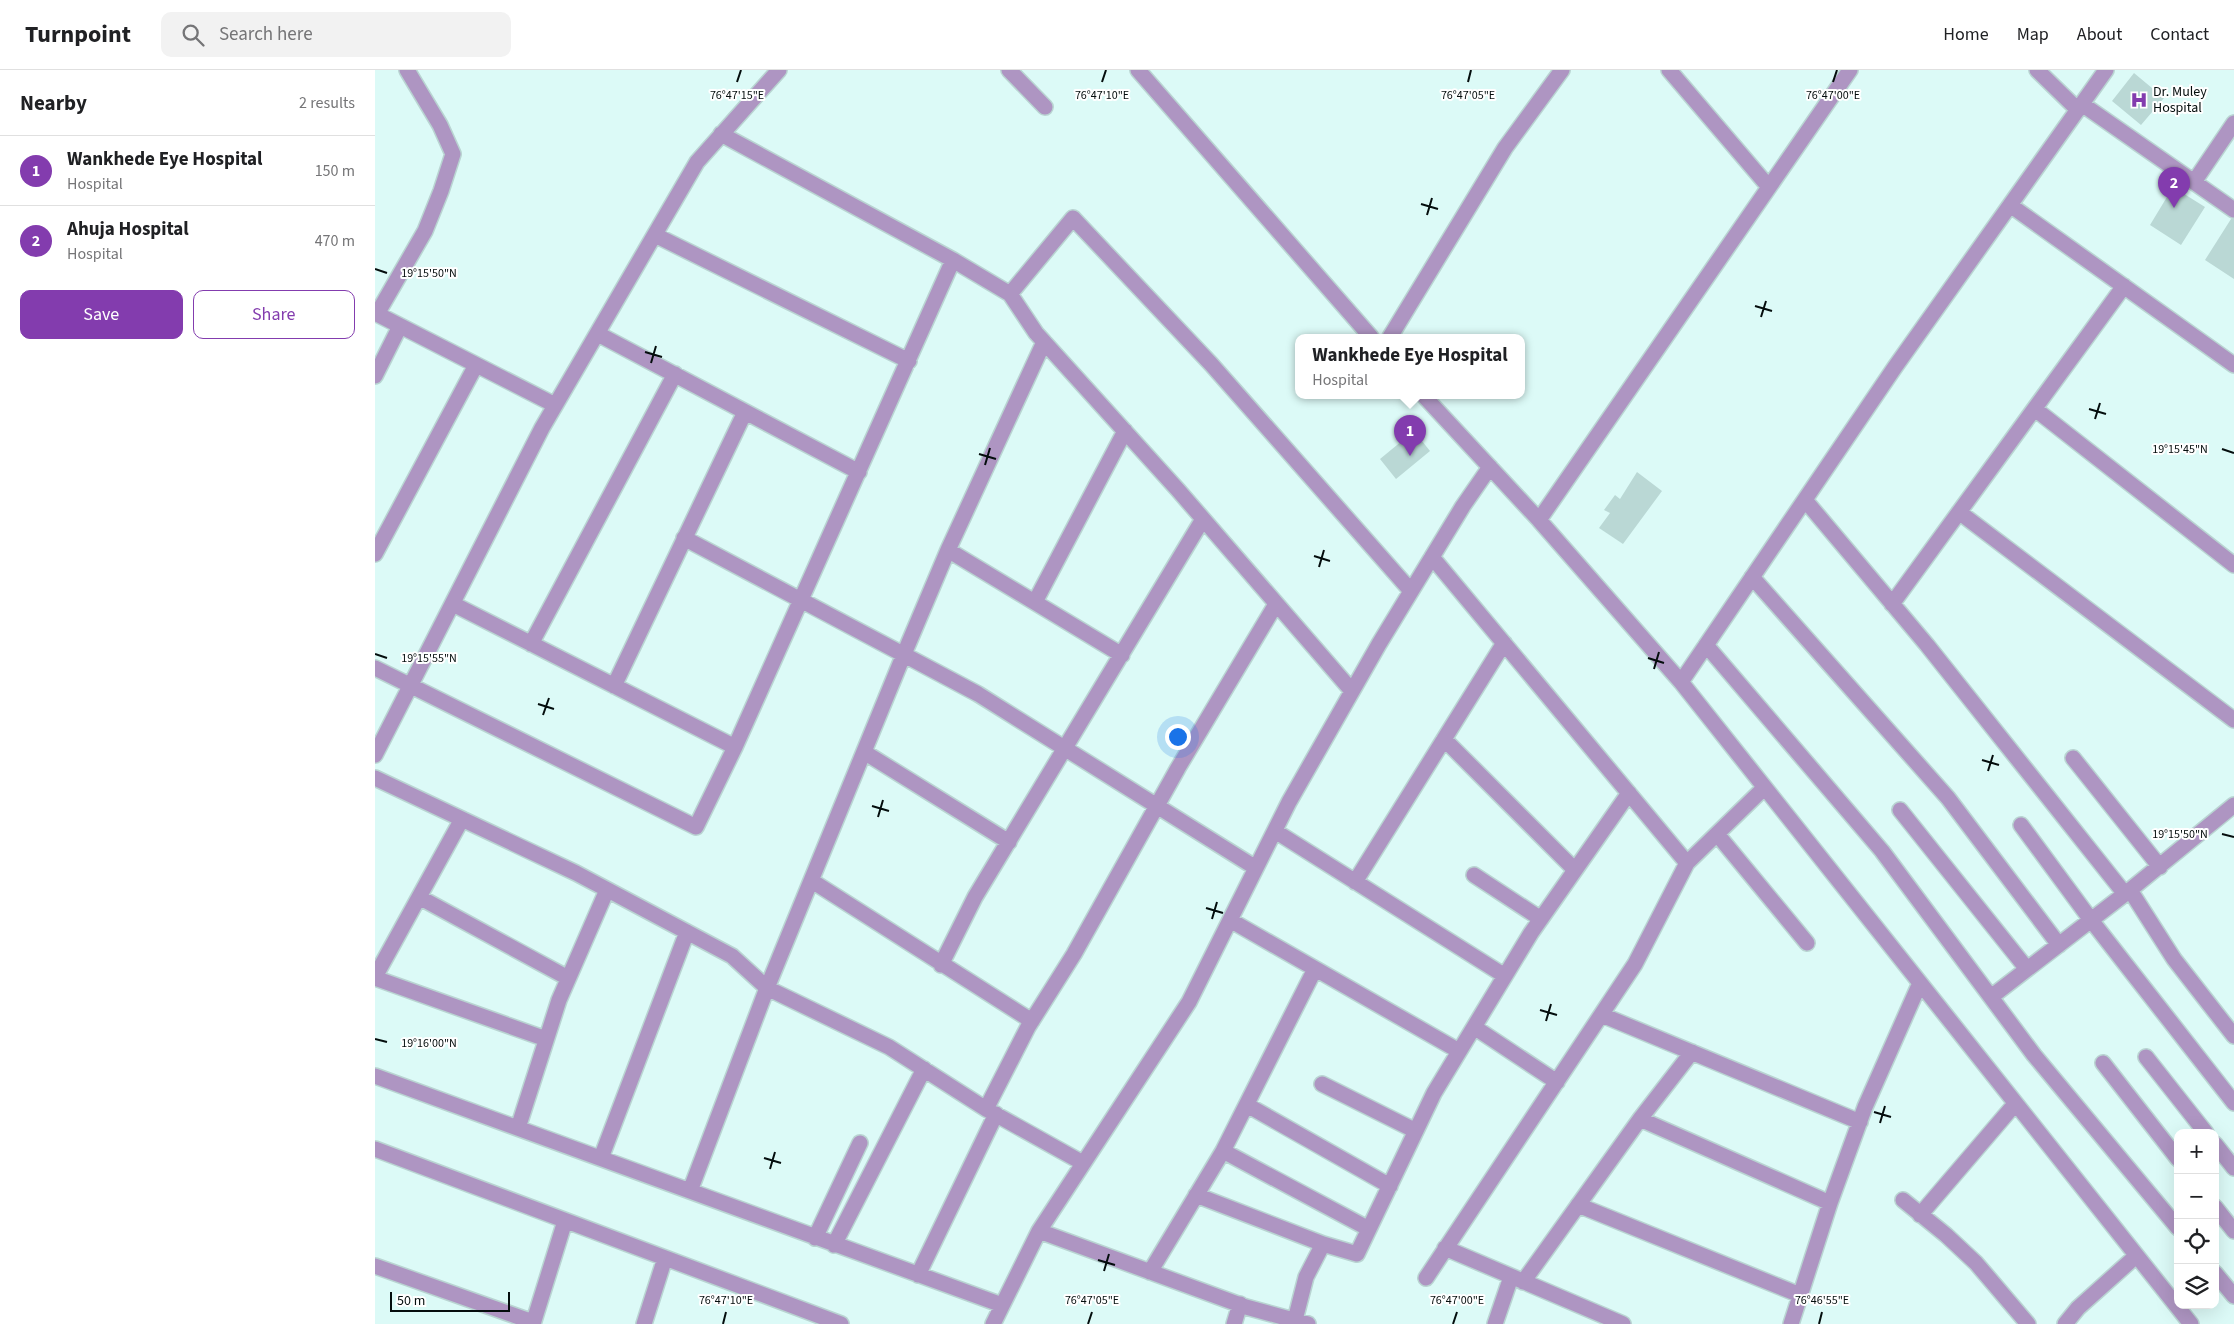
<!DOCTYPE html>
<meta charset="utf-8">
<style>
:root{--surface:#fff;--page:#f2f2f2;--text:#202124;--muted:#757577;--line:#e0e0e0;--accent:#833cae}
body{margin:0;font-family:"Source Sans 3",sans-serif;background:var(--page);color:var(--text)}
.controls{position:absolute;right:15px;bottom:15px;display:grid;overflow:hidden;border-radius:10px;box-shadow:0 5px 20px #0002}
.controls button{width:45px;height:45px;display:grid;place-items:center;padding:0;border:0;border-bottom:1px solid var(--line);background:var(--surface);color:var(--text);font:25px sans-serif}
.scale{position:absolute;left:15px;bottom:12px;width:120px;box-sizing:border-box;padding-left:5px;border:2px solid #040d0d;border-top:0;font-size:14px;line-height:18px;white-space:nowrap;color:#040d0d;-webkit-text-stroke:4px #fff;paint-order:stroke}
.you{position:absolute;left:802px;top:666px;width:18px;height:18px;margin:-12px;border:4px solid #fff;border-radius:50%;background:#1a73e8;box-shadow:0 0 0 8px #1a73e833}
.badge{display:grid;place-items:center;width:32px;height:32px;border-radius:50%;background:var(--accent);color:#fff;font-size:16px;font-weight:700}
.pin{position:absolute;translate:-50% -41px;filter:drop-shadow(0 1px 2px #0008)}
.pin::after{content:'';position:absolute;top:26px;width:18px;height:15px;background:inherit;clip-path:polygon(0 0,100% 0,50% 100%)}
.popup{position:absolute;left:920px;top:264px;width:230px;height:65px;box-sizing:border-box;display:grid;place-content:center;border-radius:10px;background:var(--surface);filter:drop-shadow(0 1px 4px #0005);font-size:16px;white-space:nowrap;color:var(--muted)}
.popup b{font-size:19px;color:var(--text)}
.popup::after{content:'';position:absolute;left:50%;top:100%;margin-left:-10px;border:10px solid transparent;border-top-color:var(--surface)}
.list{margin:0;padding:0;list-style:none}
h2{display:flex;justify-content:space-between;align-items:center;height:65px;margin:0;padding:0 20px;font-size:21px}
h2 small{font-size:16px;font-weight:400;color:var(--muted)}
.list li{display:grid;grid-template-columns:32px 1fr auto;gap:15px;align-items:center;box-sizing:border-box;height:70px;padding:0 20px;border-top:1px solid var(--line)}
.list b{display:block;font-size:19px;white-space:nowrap}
.list p{margin:0;font-size:16px;white-space:nowrap;color:var(--muted)}
.list em{font-size:16px;font-style:normal;color:var(--muted)}
.actions{display:flex;gap:10px;padding:15px 20px}
.actions a{flex:1;padding:11px 0;border:1px solid var(--accent);border-radius:10px;text-align:center;font-size:18px;color:var(--accent)}
.actions .main{background:var(--accent);color:#fff}
.icon{flex:none;width:28px;height:28px;fill:none;stroke:currentColor;stroke-width:2;stroke-linecap:round;stroke-linejoin:round}
.map{position:relative;flex:none;width:1859px;height:1254px;overflow:hidden}
header{display:flex;align-items:center;gap:30px;box-sizing:border-box;height:70px;padding:0 25px;background:var(--surface);border-bottom:1px solid var(--line)}
header strong{font-size:24px}
nav{display:flex;gap:28px;margin-inline-start:auto;font-size:18px}
.search{width:350px;height:45px;background:var(--page);display:flex;align-items:center;gap:12px;box-sizing:border-box;padding:0 18px;border-radius:10px;color:var(--muted);font-size:19px}
main{display:flex}
aside{flex:1;background:var(--surface)}
.map>svg:first-child{display:block}
.building{fill:#bad8d5}
.lines{fill:none;stroke-linecap:round;stroke-linejoin:round}
.minor-casing{stroke:#b9d4d2;stroke-width:18}
.minor{stroke:#ae95c2;stroke-width:15}
.ticks{fill:none;stroke:#040d0d;stroke-width:2}
.labels{text-anchor:middle;dominant-baseline:central;stroke-width:4;stroke-linejoin:round;paint-order:stroke}
.poi-label{font-size:14px;fill:#040d0d;stroke:#fff;text-anchor:start}
.ticks-label{font-size:12px;text-anchor:middle;fill:#040d0d;stroke:#fff;stroke-width:4;stroke-linejoin:round;paint-order:stroke}
</style>
<header>
<strong>Turnpoint</strong>
<div class="search"><svg class="icon" aria-label="search" viewBox="0 0 24 24"><circle cx="10" cy="10" r="6"/><path d="M15 15l6 6"/></svg>Search here</div>
<nav><a>Home</a><a>Map</a><a>About</a><a>Contact</a></nav>
</header>
<main>
<aside>
<h2>Nearby<small>2 results</small></h2>
<ul class="list">
<li><span class="badge">1</span><div><b>Wankhede Eye Hospital</b><p>Hospital</p></div><em>150 m</em></li>
<li><span class="badge">2</span><div><b>Ahuja Hospital</b><p>Hospital</p></div><em>470 m</em></li>
</ul>
<div class="actions"><a class="main">Save</a><a>Share</a></div>
</aside>
<div class="map">
<svg width="1859" height="1254" viewBox="0 0 1859 1254">
<rect width="100%" height="100%" fill="#dcfaf7"/>
<path class="building" d="M1759,3L1789,28L1766,55L1737,31Z
M1798,117L1830,137L1806,175L1775,155Z
M1856,149H1859V209L1830,190Z
M1039,361L1055,381L1021,409L1005,389Z
M1262,402L1287,421L1248,474L1224,458L1235,443L1229,440L1240,425L1245,429Z"/>
<g class="lines">
<g class="minor-casing">
<path id="minor" d="M634,0L670,37
M763,0L996,267
M1294,0L1393,116
M1662,0L1703,40
M1707,34L1859,140
M346,64L578,190L635,224L661,263L803,420L977,621
M1819,112L1859,53
M1635,135L1859,295
M280,165L534,291
M635,224L698,148L836,294L1036,521
M0,243L180,335
M2,244L50,161L66,121L78,84L65,55L32,0
M223,264L484,402
M1015,267L1130,78L1187,0
M0,306L25,256
M1048,325L1164,450L1306,612L1816,1254
M1660,339L1859,495
M1430,430L1552,575L1750,824
M1584,442L1859,650
M1164,450L1475,0
M309,468L603,624L881,798
M573,480L747,585
M0,484L101,295
M1057,487L1312,793
M1377,507L1573,728L1684,875
M660,532L750,361
M78,534L360,677
M1517,534L1749,216
M156,574L300,304
M1331,575L1507,781L1659,985L1803,1158
M0,598L321,757L360,677L578,190
M1306,612L1520,297L1731,0
M239,616L370,342
M1069,669L1200,800
M489,682L634,772
M0,685L167,358L322,92L404,0
M1698,688L1785,797
M0,708L201,803L357,886L392,918L514,977L611,1039L708,1093
M1525,740L1652,899
M1646,755L1716,850L1859,1033
M900,761L1130,906
M1342,764L1432,873
M1099,805L1166,849
M437,811L657,951
M980,812L1129,573
M1755,820L1799,889L1859,966
M44,827L193,908
M855,850L1084,981
M566,895L600,827L828,449
M0,907L87,749
M0,908L171,969
M1616,927L1755,820L1859,735
M1227,945L1485,1052
M1099,957L1182,1012
M1771,987L1831,1063
M1728,993L1803,1089
M0,1006L627,1235
M947,1014L1041,1061
M872,1035L1015,1116
M611,1039L653,957L699,884L803,698L901,534
M1265,1049L1455,1133
M143,1058L184,930L232,820
M1840,1074L1859,1098
M0,1079L466,1254
M848,1081L994,1159
M226,1088L312,862
M315,1121L392,918L529,584L573,480L669,272
M821,1125L948,1174
M1528,1130L1571,1165L1601,1193L1653,1254
M1203,1135L1425,1225
M1840,1137L1859,1161
M1545,1145L1640,1034
M664,1161L871,1237L933,1254
M440,1168L485,1073
M459,1175L549,999
M1070,1178L1248,1254
M0,1196L158,1252
M775,1202L848,1081L940,899
M1840,1203L1859,1226
M543,1205L621,1044
M1051,1208L1260,894L1312,793L1389,718
M1148,1212L1265,1049L1317,982
M920,1250L931,1207L948,1174L982,1184L1059,1023L1156,863L1254,723
M158,1254L190,1151
M269,1254L290,1188
M618,1254L664,1161L814,932L914,732L1004,574L1088,436L1115,397
M859,1254L865,1234
M1120,1254L1136,1207
M1416,1254L1455,1133L1490,1037L1545,913
M1690,1254L1703,1238L1761,1186"/>
</g>
<use href="#minor" class="minor"/>
</g>
<path class="ticks" d="M362,12L366,0M727,12L731,0M1093,12L1096,0M1458,12L1462,0M1046,134L1063,139M1052,145L1057,128M0,199L12,203M1380,236L1397,241M1386,247L1391,231M270,282L287,287M276,293L281,276M1714,339L1731,344M1720,349L1725,333M1847,379L1859,383M604,384L621,389M610,395L615,378M939,486L955,491M944,497L949,480M0,584L12,588M1273,588L1289,593M1279,599L1284,582M163,634L179,639M168,645L174,628M1607,690L1624,695M1613,701L1618,685M497,736L514,741M503,747L508,730M1847,764L1859,767M831,838L848,843M837,849L842,832M1165,940L1182,945M1171,951L1176,934M0,969L12,972M1499,1042L1516,1047M1505,1053L1510,1036M389,1088L406,1093M395,1099L400,1082M723,1190L740,1195M729,1201L734,1184M348,1254L351,1242M713,1254L717,1242M1078,1254L1082,1242M1444,1254L1447,1242"/>
<defs>
<g id="hospital-bare" transform="scale(1.35)"><path d="M-5-5h3v3.5h4V-5h3V5h-3V1.5h-4V5h-3Z" fill="#833cae" stroke="#fff" stroke-width="2.5" paint-order="stroke"/></g>
</defs>
<g fill-rule="evenodd">
<use href="#hospital-bare" x="1764" y="30"/>
</g>
<g class="labels">
<g class="poi-label">
<text x="1778" y="22">Dr. Muley<tspan x="1778" dy="16">Hospital</tspan></text>
</g>
</g>
<g class="ticks-label">
<text x="362" y="29">76°47'15"E</text>
<text x="727" y="29">76°47'10"E</text>
<text x="1093" y="29">76°47'05"E</text>
<text x="1458" y="29">76°47'00"E</text>
<text x="54" y="207">19°15'50"N</text>
<text x="1805" y="383">19°15'45"N</text>
<text x="54" y="592">19°15'55"N</text>
<text x="1805" y="768">19°15'50"N</text>
<text x="54" y="977">19°16'00"N</text>
<text x="351" y="1234">76°47'10"E</text>
<text x="717" y="1234">76°47'05"E</text>
<text x="1082" y="1234">76°47'00"E</text>
<text x="1447" y="1234">76°46'55"E</text>
</g>
</svg>
<div class="controls">
<button>+</button>
<button>−</button>
<button><svg class="icon" aria-label="locate" viewBox="0 0 24 24"><circle cx="12" cy="12" r="6"/><path d="M12 2v4M12 18v4M2 12h4M18 12h4"/></svg></button>
<button><svg class="icon" aria-label="layers" viewBox="0 0 24 24"><path d="M12 4l9 5-9 5-9-5zM3 14l9 5 9-5"/></svg></button>
</div>
<div class="scale">50 m</div>
<div class="you"></div>
<div class="pin badge" style="left:1035px;top:386px">1</div>
<div class="popup"><b>Wankhede Eye Hospital</b>Hospital</div>
<div class="pin badge" style="left:1799px;top:138px">2</div>
</div>
</main>
